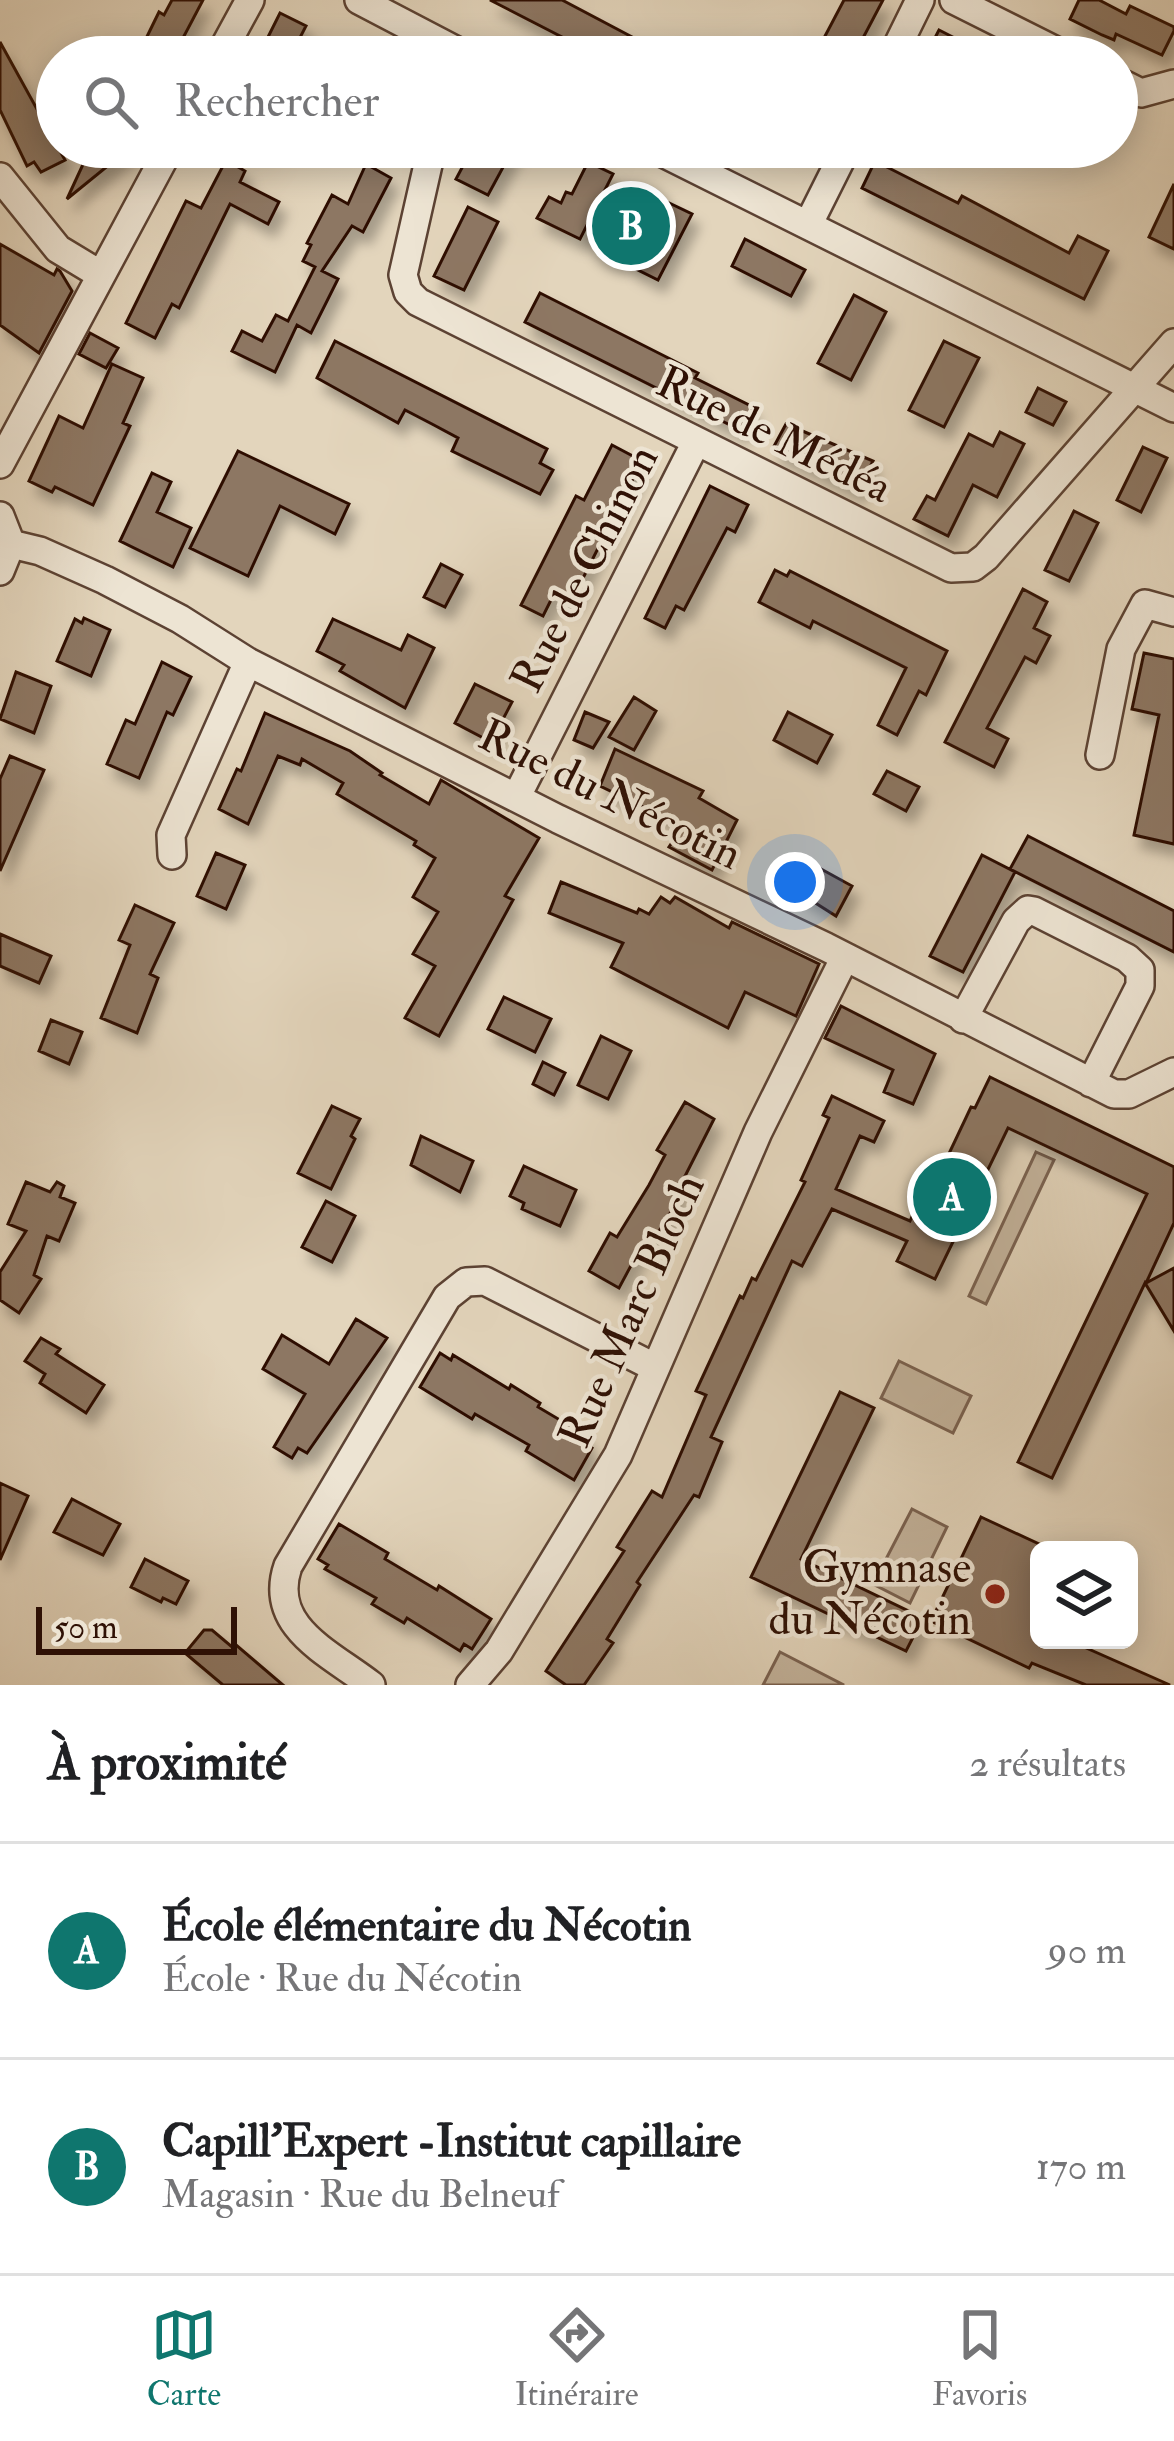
<!DOCTYPE html>
<html lang="fr">
<meta charset="utf-8">
<style>
:root{--surface:#fff;--page:#f2f2f2;--text:#202124;--muted:#757577;--line:#e0e0e0;--accent:#0f766e}
body{margin:0;font-family:"IM FELL Double Pica",serif;background:var(--page);color:var(--text)}
.controls{position:absolute;right:36px;bottom:36px;display:grid;overflow:hidden;border-radius:18px;box-shadow:0 6px 30px #0003}
.controls button{width:108px;height:108px;display:grid;place-items:center;padding:0;border:0;border-bottom:3px solid var(--line);background:var(--surface);color:var(--text);font:60px sans-serif}
.scale{position:absolute;left:36px;bottom:30px;width:201px;box-sizing:border-box;padding-left:12px;border:6px solid #2f1105;border-top:0;font-size:33px;line-height:42px;white-space:nowrap;color:#2f1105;-webkit-text-stroke:9px #ede4d3;paint-order:stroke}
.you{position:absolute;left:795px;top:882px;width:42px;height:42px;margin:-30px;border:9px solid #fff;border-radius:50%;background:#1a73e8;box-shadow:0 0 0 18px #1a73e833}
.badge{display:grid;place-items:center;width:78px;height:78px;border-radius:50%;background:var(--accent);color:#fff;font-size:39px;font-weight:700}
.pin{position:absolute;translate:-50% -50%;border:6px solid #fff;box-shadow:0 3px 12px #0006}
.list{margin:0;padding:0;list-style:none}
h2{display:flex;justify-content:space-between;align-items:center;height:156px;margin:0;padding:0 48px;font-size:51px}
h2 small{font-size:39px;font-weight:400;color:var(--muted)}
.list li{display:grid;grid-template-columns:78px 1fr auto;gap:36px;align-items:center;box-sizing:border-box;height:216px;padding:0 48px;border-top:3px solid var(--line)}
.list b{display:block;font-size:45px;white-space:nowrap}
.list p{margin:0;font-size:39px;white-space:nowrap;color:var(--muted)}
.list em{font-size:39px;font-style:normal;color:var(--muted)}
.icon{flex:none;width:66px;height:66px;fill:none;stroke:currentColor;stroke-width:2;stroke-linecap:round;stroke-linejoin:round}
.map{position:relative;flex:none;width:1174px;height:1685px;overflow:hidden}
.search{position:absolute;background:var(--surface);box-shadow:0 6px 30px #0003;left:36px;right:36px;top:36px;height:132px;display:flex;align-items:center;gap:30px;box-sizing:border-box;padding:0 42px;border-radius:66px;color:var(--muted);font-size:45px}
.sheet{height:588px;background:var(--surface)}
nav{display:flex;justify-content:space-around;align-items:center;box-sizing:border-box;height:168px;border-top:3px solid var(--line);background:var(--surface);font-size:33px;color:var(--muted)}
nav a{display:grid;justify-items:center;gap:6px}
nav .on{color:var(--accent)}
.map>svg:first-child{display:block}
.park{fill:#c4b49d;stroke:#7a6251;stroke-width:3}
.building{fill:#8d7764;stroke:#2f1105;stroke-width:3;filter:url(#shadow)}
.lines{fill:none;stroke-linecap:round;stroke-linejoin:round}
.minor-casing{stroke:#5c4233;stroke-width:32}
.minor{stroke:#ede4d3;stroke-width:27}
.poi-dot{fill:#8f2418;stroke:#ede4d3;stroke-width:4.5}
.labels{text-anchor:middle;dominant-baseline:central;stroke-width:9;stroke-linejoin:round;paint-order:stroke}
.street-label{font-size:45px;fill:#2f1105;stroke:#ede4d3}
.poi-label{font-size:45px;fill:#2f1105;stroke:#ede4d3;text-anchor:end}
</style>
<div class="map">
<svg width="1174" height="1685" viewBox="0 0 1174 1685">
<defs>
<filter id="shadow"><feDropShadow dx="7" dy="12" stdDeviation="6" flood-color="#0004"/></filter>
</defs>
<rect width="100%" height="100%" fill="#e3d5bc"/>
<filter id="stains"><feTurbulence type="fractalNoise" baseFrequency=".00167" numOctaves="4"/><feColorMatrix values="0 0 0 0 .2 0 0 0 0 .09 0 0 0 0 .02 0 0 0 .5 -.17"/></filter>
<radialGradient id="worn" r=".72"><stop offset=".6" stop-color="#630" stop-opacity="0"/><stop offset="1" stop-color="#630" stop-opacity=".3"/></radialGradient>
<path class="park" d="M1036,1152L1054,1160L986,1304L969,1296Z
M899,1361L971,1396L953,1433L881,1398Z
M912,1509L947,1527L910,1603L873,1584Z
M780,1652L844,1685H763Z"/>
<path class="building" d="M172,0H203L173,57H137L159,12L164,15Z
M490,0H562L670,57H601Z
M844,0H883L853,57H814Z
M1079,0H1099L1126,14L1130,6L1174,27V31L1162,55L1116,34L1114,40L1102,35L1070,19Z
M280,13L306,26L290,57H258Z
M939,30L992,57H925Z
M0,42L65,160L41,172L34,162L27,166L0,110Z
M91,147H131L67,199Z
M473,147H514L488,195L456,179Z
M226,160L245,171L240,182L279,202L268,224L230,204L179,308L172,304L155,338L126,323L186,201L201,208Z
M875,161L958,203L962,196L1069,253L1078,236L1108,251L1084,299L862,188Z
M588,162L613,174L580,239L537,218L549,197L561,203L566,192L572,194Z
M366,164L391,178L363,232L352,226L322,271L338,279L311,333L297,325L275,372L232,351L242,331L262,341L276,315L288,321L315,267L303,261L311,245L307,243L332,195L348,204Z
M1174,184V249L1149,237Z
M663,200L692,214L658,280L630,266Z
M468,207L498,222L464,290L434,276Z
M745,239L805,270L791,296L732,266Z
M0,244L54,275L57,269L60,271L72,291L39,353L0,325Z
M540,293L698,373L695,378L753,407L742,431L525,322Z
M854,295L886,312L851,380L818,363Z
M90,333L118,348L106,368L79,354Z
M335,341L547,449L540,463L553,470L540,494L452,451L458,438L432,424L405,410L398,423L317,378Z
M944,341L979,358L944,427L909,410Z
M112,364L143,378L123,423L130,426L93,505L55,487L52,492L29,481L59,416L83,428Z
M1038,388L1066,402L1053,425L1026,412Z
M786,424L873,461L858,490L773,448Z
M1000,432L1024,444L997,497L973,485L948,536L914,519L927,496L935,500L969,434L993,446Z
M612,445L642,461L571,602L554,594L543,616L521,605L576,496L584,500Z
M1143,447L1167,458L1141,512L1117,500Z
M238,451L349,504L335,534L280,506L248,576L190,548Z
M152,473L171,482L157,512L191,528L173,567L120,541Z
M710,486L748,505L735,532L727,528L684,610L676,606L665,628L645,618Z
M1074,511L1098,523L1069,581L1045,570Z
M441,564L462,575L445,607L424,597Z
M775,570L787,576L790,571L947,651L926,695L919,691L897,735L878,725L906,668L813,621L810,628L759,602Z
M1023,589L1047,602L1034,628L1050,636L1036,663L1025,657L987,728L1008,739L994,767L945,742Z
M84,618L110,630L91,676L57,661L75,619L82,623Z
M333,619L401,650L408,635L434,648L405,708L340,671L344,665L317,651Z
M1144,653L1174,659V844L1134,835L1159,715L1132,709Z
M162,662L191,677L173,715L167,712L139,778L107,764L126,720L135,724Z
M16,672L51,686L34,733L0,719Z
M475,684L512,702L491,742L455,723Z
M634,697L656,711L634,750L609,737Z
M585,712L609,722L593,748L574,740Z
M788,712L832,735L817,763L774,740Z
M265,713L350,751L382,773L380,775L429,804L441,780L539,838L505,896L513,900L439,1036L405,1018L435,966L413,954L438,912L413,897L435,858L414,845L416,841L337,794L343,783L302,759L300,765L278,756L248,824L219,809L237,769L241,771Z
M615,749L703,791L699,798L737,820L712,870L669,847L683,826L600,786Z
M10,756L44,770L0,871V779Z
M887,771L919,787L906,811L874,794Z
M1028,836L1174,911V952L1010,869Z
M216,853L245,865L226,909L197,896Z
M982,855L1015,872L963,972L930,956Z
M812,864L852,886L836,916L798,892Z
M561,882L637,913L639,909L649,914L661,897L670,903L675,897L729,928L732,922L819,964L796,1016L745,992L728,1028L611,967L623,943L549,913Z
M135,905L174,923L150,974L158,978L137,1033L101,1018L130,945L119,940Z
M0,934L51,956L39,983L0,966Z
M504,997L551,1019L535,1052L488,1029Z
M841,1006L935,1054L913,1104L884,1092L893,1070L825,1038Z
M51,1020L82,1032L69,1064L39,1051Z
M601,1036L631,1051L608,1099L578,1085Z
M543,1062L565,1073L554,1095L533,1084Z
M990,1077L1174,1167V1223L1146,1283L1174,1268V1331L1145,1283L1052,1478L1018,1462L1147,1194L1008,1128L935,1279L897,1261L907,1241L832,1209L802,1266L792,1261L711,1437L722,1442L699,1497L694,1495L637,1582L640,1585L607,1639L613,1643L584,1685H566L546,1671L624,1551L617,1547L652,1491L662,1497L706,1395L696,1391L740,1296L743,1298L752,1278L756,1280L805,1182L801,1180L829,1118L823,1115L832,1096L884,1121L874,1142L860,1136L836,1189L910,1221L914,1212L920,1215L971,1107L975,1108Z
M685,1102L714,1119L680,1186L682,1188L674,1201L677,1202L656,1236L649,1232L619,1288L589,1271L610,1233L617,1237L649,1185L665,1155L657,1150Z
M332,1106L360,1119L351,1136L355,1139L331,1189L298,1173Z
M421,1136L473,1161L460,1192L411,1165Z
M524,1166L576,1190L560,1226L522,1209L524,1203L510,1196Z
M26,1182L50,1192L57,1182L64,1186L60,1197L75,1203L59,1241L47,1236L34,1275L41,1279L19,1313L0,1300V1272L26,1231L8,1224Z
M326,1201L355,1216L332,1262L302,1247Z
M356,1319L387,1338L307,1453L298,1448L292,1458L274,1447L305,1394L263,1369L282,1335L329,1364Z
M41,1338L60,1349L56,1354L104,1385L86,1413L40,1383L45,1374L25,1361Z
M440,1353L451,1360L453,1355L509,1389L511,1385L540,1403L538,1407L587,1436L584,1443L592,1448L574,1480L526,1451L529,1445L475,1414L472,1419L420,1387Z
M840,1392L874,1408L801,1559L923,1618L906,1651L751,1577Z
M0,1483L28,1496L0,1560Z
M72,1499L120,1524L103,1555L54,1532Z
M981,1517L1039,1544V1640H1068L1170,1685H1086L1032,1663L1029,1668L931,1621Z
M339,1524L388,1553L385,1559L437,1590L439,1586L491,1619L472,1649L464,1644L460,1651L407,1618L404,1623L372,1604L376,1598L325,1569L328,1565L318,1559Z
M145,1559L188,1581L176,1604L163,1598L161,1602L131,1587Z
M204,1630H212L232,1647L235,1644L283,1685H223L185,1653Z"/>
<g class="lines">
<g class="minor-casing">
<path id="minor" d="M359,0L468,57
M954,0L1068,57
M219,57L250,0
M892,57L920,0
M1117,81L1141,93L1174,84
M432,147L403,275L408,292L418,302L951,568L973,567L986,557L1174,343
M651,147L1174,408
M0,177L58,249L101,275
M808,225L847,147
M0,464L170,147
M0,516L11,544L0,571
M11,544L40,551L105,580L180,619L248,662L558,819L826,947L1114,1094H1129L1174,1072
M1100,755L1121,649L1145,604L1174,612
M517,796L695,444
M172,855L171,835L248,662
M963,1019L1016,921L1028,910L1034,911L1127,958L1140,970V986L1091,1083
M371,1685C330,1653 267,1627 288,1566L447,1297L466,1282L485,1281L654,1367
M470,1685L499,1651L618,1455L758,1132L845,957"/>
</g>
<use href="#minor" class="minor"/>
</g>
<circle class="poi-dot" cx="995" cy="1594" r="12"/>
<g class="labels">
<g class="street-label">
<text transform="translate(774 435) rotate(26)">Rue de Médéa</text>
<text transform="translate(585 569) rotate(-63)">Rue de Chinon</text>
<text transform="translate(610 795) rotate(26)">Rue du Nécotin</text>
<text transform="translate(632 1311) rotate(-66)">Rue Marc Bloch</text>
</g>
<g class="poi-label">
<text x="971" y="1568">Gymnase<tspan x="971" dy="52">du Nécotin</tspan></text>
</g>
</g>
<rect width="100%" height="100%" filter="url(#stains)"/>
<rect width="100%" height="100%" fill="url(#worn)"/>
</svg>
<div class="controls">
<button><svg class="icon" aria-label="layers" viewBox="0 0 24 24"><path d="M12 4l9 5-9 5-9-5zM3 14l9 5 9-5"/></svg></button>
</div>
<div class="scale">50 m</div>
<div class="you"></div>
<div class="pin badge" style="left:952px;top:1197px">A</div>
<div class="pin badge" style="left:631px;top:226px">B</div>
<div class="search"><svg class="icon" aria-label="search" viewBox="0 0 24 24"><circle cx="10" cy="10" r="6"/><path d="M15 15l6 6"/></svg>Rechercher</div>
</div>
<section class="sheet">
<h2>À proximité<small>2 résultats</small></h2>
<ul class="list">
<li><span class="badge">A</span><div><b>École élémentaire du Nécotin</b><p>École · Rue du Nécotin</p></div><em>90 m</em></li>
<li><span class="badge">B</span><div><b>Capill'Expert -Institut capillaire</b><p>Magasin · Rue du Belneuf</p></div><em>170 m</em></li>
</ul>
</section>
<nav>
<a class="on"><svg class="icon" aria-label="map" viewBox="0 0 24 24"><path d="M3 6l6-2 6 2 6-2v14l-6 2-6-2-6 2zM9 4v14M15 6v14"/></svg>Carte</a>
<a><svg class="icon" aria-label="directions" viewBox="0 0 24 24"><path d="M12 3l9 9-9 9-9-9zM9 14v-3h6M13 9l2 2-2 2"/></svg>Itinéraire</a>
<a><svg class="icon" aria-label="saved" viewBox="0 0 24 24"><path d="M7 4h10v16l-5-4-5 4z"/></svg>Favoris</a>
</nav>
